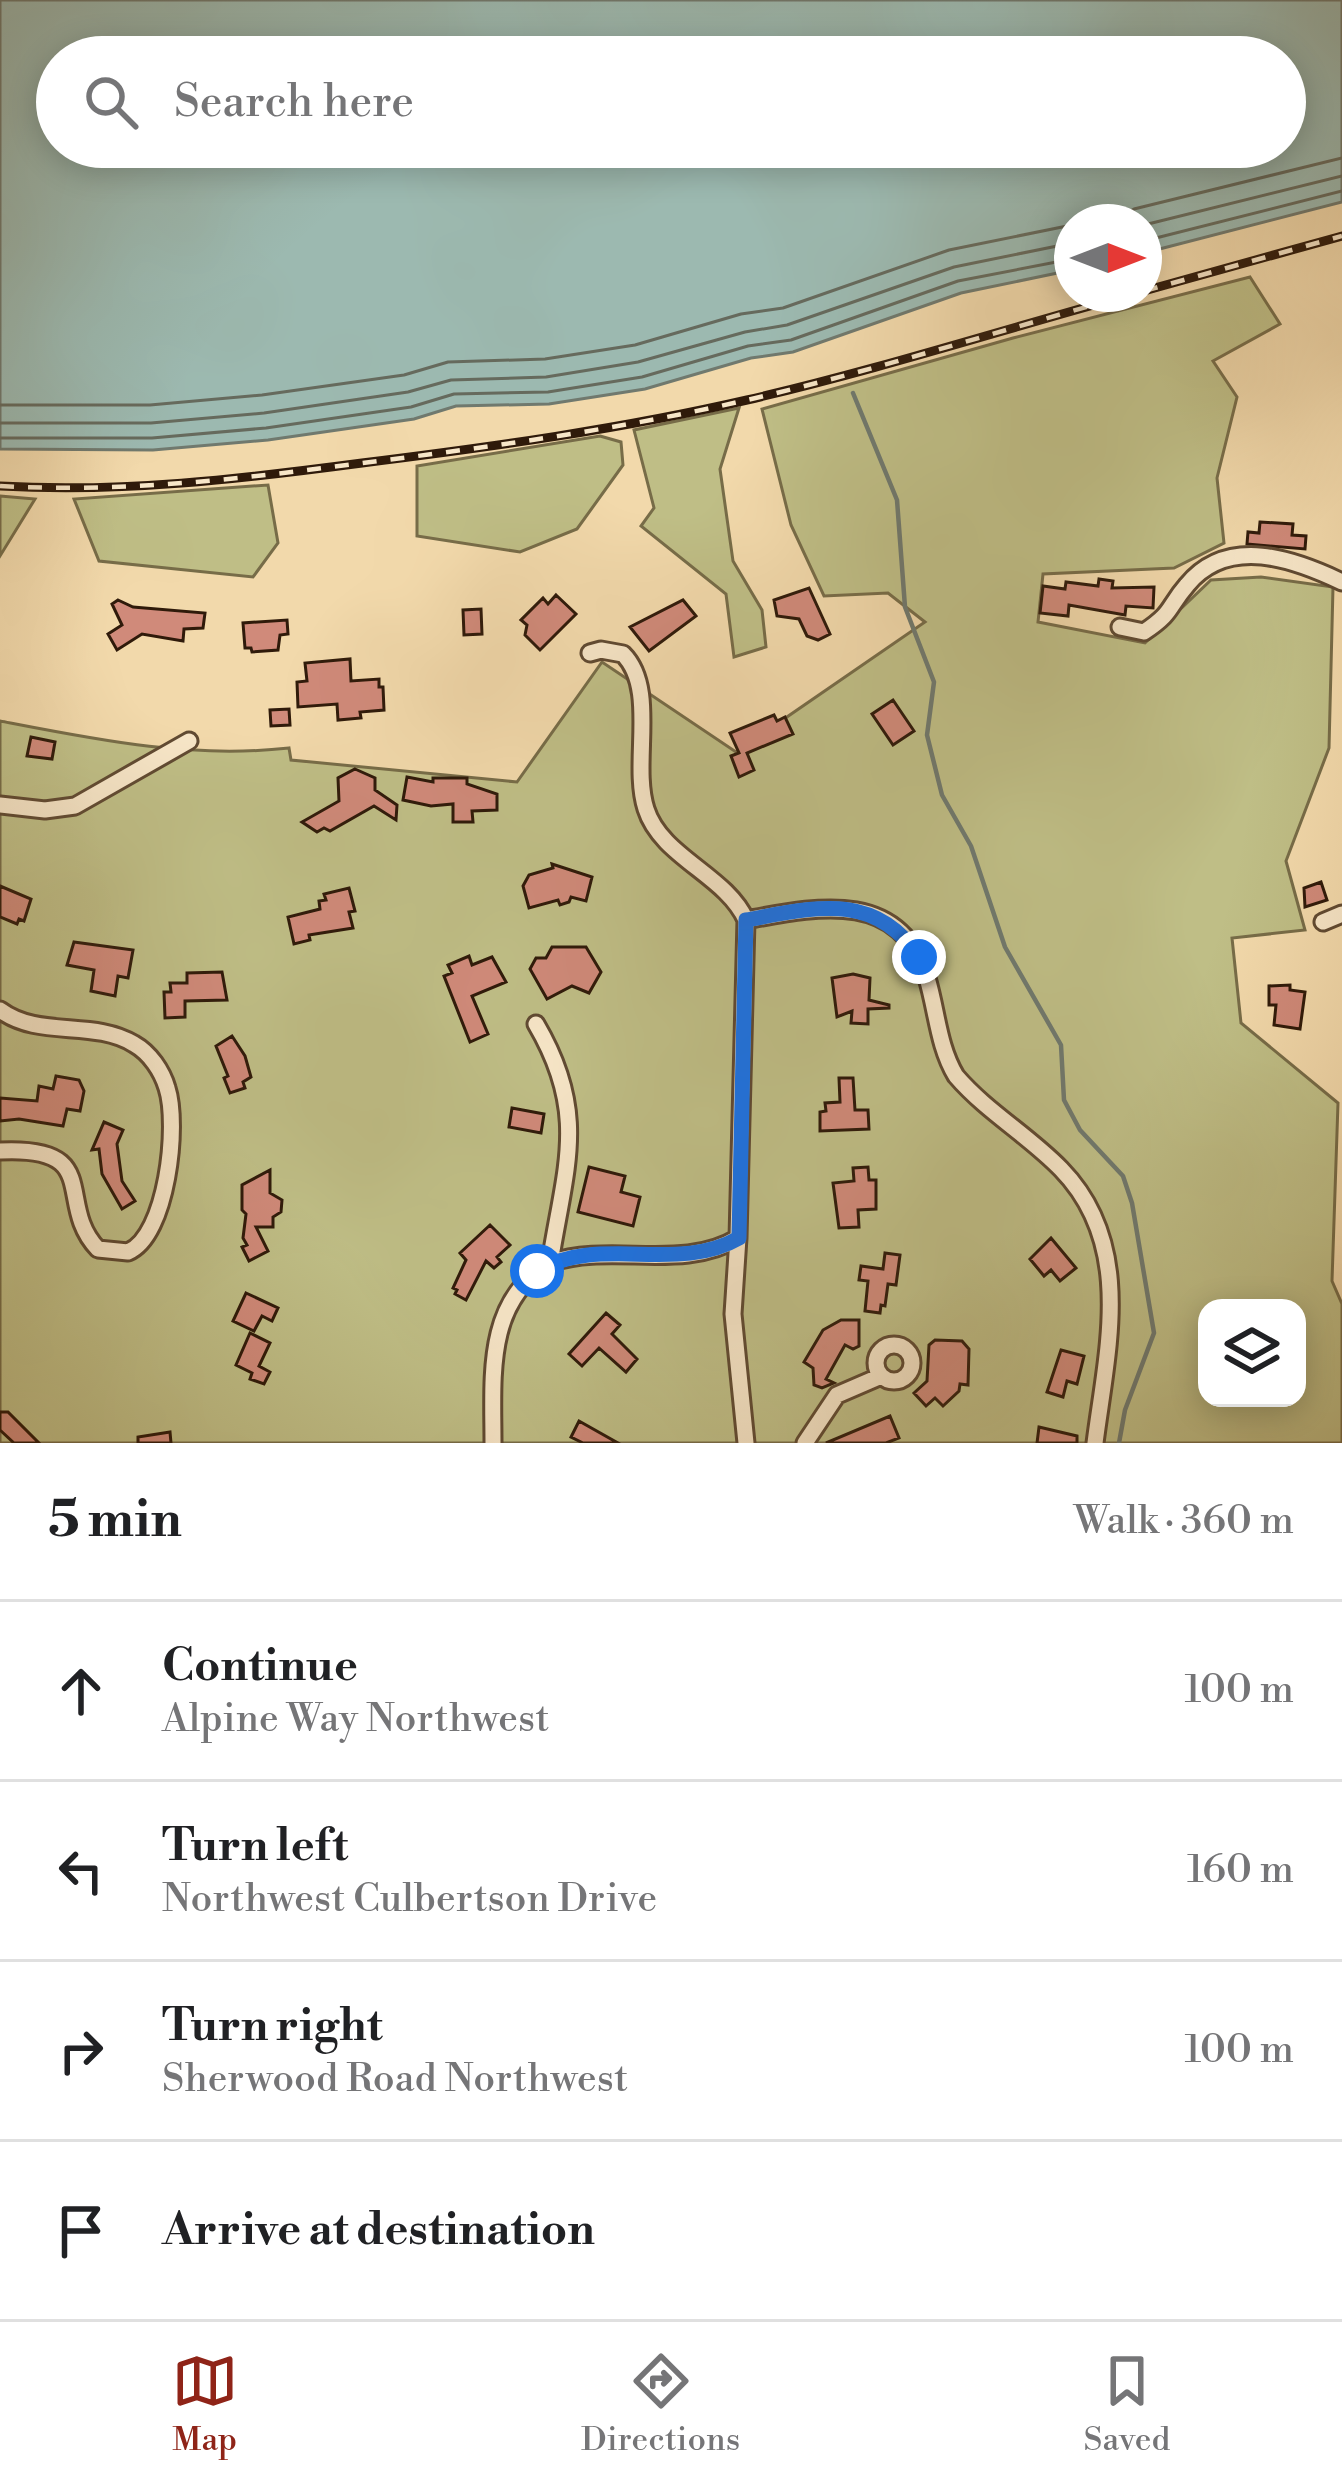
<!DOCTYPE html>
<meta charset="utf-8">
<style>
:root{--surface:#fff;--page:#f2f2f2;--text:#202124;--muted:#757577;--line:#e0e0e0;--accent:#8f2418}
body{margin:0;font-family:"Libre Bodoni",serif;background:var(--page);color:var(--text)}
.controls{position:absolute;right:36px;bottom:36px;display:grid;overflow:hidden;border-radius:24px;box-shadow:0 6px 30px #0003}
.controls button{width:108px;height:108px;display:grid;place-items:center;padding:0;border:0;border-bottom:3px solid var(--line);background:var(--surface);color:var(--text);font:60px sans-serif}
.compass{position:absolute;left:1054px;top:204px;width:108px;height:108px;border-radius:50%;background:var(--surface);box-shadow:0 6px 30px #0003;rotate:90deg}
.stop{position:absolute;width:36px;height:36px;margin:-27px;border:9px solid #1a73e8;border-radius:50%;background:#fff}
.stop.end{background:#1a73e8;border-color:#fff;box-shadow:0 3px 12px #0008}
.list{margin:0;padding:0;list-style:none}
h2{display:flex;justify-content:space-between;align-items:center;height:156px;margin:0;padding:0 48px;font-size:51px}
h2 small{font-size:39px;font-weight:400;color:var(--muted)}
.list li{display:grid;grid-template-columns:78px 1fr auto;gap:36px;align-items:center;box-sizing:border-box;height:180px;padding:0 48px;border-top:3px solid var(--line)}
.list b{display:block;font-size:45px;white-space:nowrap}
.list p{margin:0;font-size:39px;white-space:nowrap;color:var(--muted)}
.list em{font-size:39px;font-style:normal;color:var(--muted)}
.icon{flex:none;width:66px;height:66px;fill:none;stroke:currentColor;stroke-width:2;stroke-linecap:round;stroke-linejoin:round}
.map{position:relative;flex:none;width:1342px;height:1443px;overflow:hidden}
.search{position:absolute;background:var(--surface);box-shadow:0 6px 30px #0003;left:36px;right:36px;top:36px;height:132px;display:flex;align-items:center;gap:30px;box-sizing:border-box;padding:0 42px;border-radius:66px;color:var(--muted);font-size:45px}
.sheet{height:876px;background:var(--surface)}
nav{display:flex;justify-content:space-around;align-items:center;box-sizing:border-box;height:168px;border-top:3px solid var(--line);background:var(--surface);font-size:33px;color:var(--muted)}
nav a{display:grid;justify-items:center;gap:6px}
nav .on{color:var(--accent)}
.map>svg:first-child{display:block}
.green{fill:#bfbe86;stroke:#776c48;stroke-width:3;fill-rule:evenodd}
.water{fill:#9cb9b0;stroke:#70796e;stroke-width:3;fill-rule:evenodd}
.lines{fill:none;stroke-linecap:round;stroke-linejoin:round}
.shore{stroke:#666a5d;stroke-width:3}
.stream{stroke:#70796e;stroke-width:4.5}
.building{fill:#d08a7a;stroke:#2f1a0a;stroke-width:3}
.minor-casing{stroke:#604a32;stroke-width:21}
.minor{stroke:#f7e6c8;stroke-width:15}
.rail-casing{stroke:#2f1a0a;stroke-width:9}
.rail{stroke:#f7e6c8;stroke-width:4.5;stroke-dasharray:14;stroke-linecap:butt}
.route{stroke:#1a73e8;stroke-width:15}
</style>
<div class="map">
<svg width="1342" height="1443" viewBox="0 0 1342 1443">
<rect width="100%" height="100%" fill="#f2d9ab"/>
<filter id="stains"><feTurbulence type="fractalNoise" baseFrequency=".00167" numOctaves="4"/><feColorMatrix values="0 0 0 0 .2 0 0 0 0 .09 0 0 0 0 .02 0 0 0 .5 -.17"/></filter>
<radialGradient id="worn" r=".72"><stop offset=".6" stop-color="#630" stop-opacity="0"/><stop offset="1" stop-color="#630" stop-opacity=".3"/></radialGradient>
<path class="green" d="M1250,277L1280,324L1213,361L1237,397L1217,478L1224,543L1174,568L1043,574L1038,622L1145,643L1211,580L1261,577L1333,587L1329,748L1286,861L1305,930L1232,938L1241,1023L1338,1103L1332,1281L1342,1304V1443H0V721C98,740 190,759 289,748L291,760L517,782L602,662L736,752L925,622L888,593L824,596L791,525L762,409L1013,338ZM1207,1308H1297V1398H1207Z
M739,408L720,469L733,561L762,610L766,647L734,657L726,594L641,526L654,508L634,430Z
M600,436L621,442L623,465L577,529L520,552L417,536V466Z
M268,485L278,543L253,577L99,561L74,499Z
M0,496L35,499L0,556Z"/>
<path class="water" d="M0,0H1342V202L1144,253V222H1072V270L961,293L793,352L751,358L645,389L549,404L456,406L414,419L268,440L153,450L0,449ZM1285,57V147H57V57Z"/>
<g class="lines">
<path class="shore" d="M1112,222L1134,209L1342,158
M1144,225L1342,176
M1144,241L1342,191
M0,405H150L262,395L404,375L448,362L545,359L635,345L741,314L783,308L949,250L1072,225
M0,423H151L264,413L408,392L451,380L546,377L638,362L745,332L787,325L954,267L1072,243
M0,438H152L266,428L411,407L454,394L548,392L642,377L748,346L791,340L958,281L1072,259"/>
<path class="stream" d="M853,393L897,500L905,607L934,682L927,735L942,795L971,846L1005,947L1061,1045L1064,1100L1080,1130L1123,1176L1132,1203L1154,1333L1125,1410L1119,1443"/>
</g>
<path class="building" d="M1260,522L1293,524L1292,535L1306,536L1305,549L1247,544L1248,532L1259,533Z
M1099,579L1113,581L1112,588L1154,587L1153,608L1126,606L1125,615L1069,605L1068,616L1040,613L1043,586L1065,589L1066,582L1098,586Z
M809,588L830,634L818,640L807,636L799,619L777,616L774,600Z
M556,595L576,614L540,650L525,635L527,625L521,620L543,598L548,604Z
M118,600L133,607L205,613L203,628L184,629L183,641L142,634L117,650L108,634L122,625L112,604Z
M683,600L696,616L649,651L630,627Z
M481,609L482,634L464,635L463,610Z
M287,620L288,634L280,635L278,650L252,652L251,648H245L243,623Z
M350,659L351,681L379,679V687H383L384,710L360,712L361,718L338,720L337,704L298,707L297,682L307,681L305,663Z
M893,700L914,731L893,745L872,714Z
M289,709L290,725L271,726L270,710Z
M774,715L777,721L785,717L793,734L747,753L754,770L739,777L731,756L739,753L730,733Z
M31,737L55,742L52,759L27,756Z
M355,769L375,778V790L397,805L396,820L374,806L330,831L324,828L317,832L302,822L339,801L338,778Z
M407,777L433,782V778H467V784L497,794V810L472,811L473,822H453V804L431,806L403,800Z
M552,864L592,877L586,901L571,897L569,902L560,905L558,900L529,908L523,886L529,875L553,868Z
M1321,882L1327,900L1305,907L1304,888Z
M0,886L31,899L24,921L19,919L17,924L0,917Z
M349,888L355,911L349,912L353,928L309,935L310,940L294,944L288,917L320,909L319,901L326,900L324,894Z
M74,942L133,950L128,978L118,976L115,996L91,991L94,970L67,965Z
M552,947H586L601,972L589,993L572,986L547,999L530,969L536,958H546Z
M469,956L472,965L492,957L506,982L472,996L488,1034L470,1042L444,976L452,973L448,965Z
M222,972L227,1000L185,1001V1017L165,1018L164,992H171L170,983H187V973Z
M853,974L870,978L869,1000L889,1005V1008L868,1009V1024L851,1023L852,1011L837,1017L832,978Z
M1290,985V990L1305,992L1300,1029L1274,1025L1276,1005H1269V986Z
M232,1036L245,1056L251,1077L243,1082L245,1088L230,1093L224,1078L228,1076L216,1046Z
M56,1076L79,1080L84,1091L80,1111L67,1109L63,1126L19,1119L0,1121V1098L37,1101L39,1086L53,1089Z
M839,1078H853L855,1110H868L869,1129L820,1131V1112L826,1111L825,1103L840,1102Z
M512,1108L544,1114L541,1133L509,1127Z
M104,1122L123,1130L117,1144L122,1181L135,1201L122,1209L102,1174L99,1149L92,1150Z
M589,1167L625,1176L621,1192L640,1197L633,1226L578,1212Z
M868,1167L869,1180H876V1209L858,1210L859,1227L839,1228L833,1183L854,1181L853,1168Z
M270,1170V1193L282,1200L281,1212L273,1217V1227H256L268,1251L249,1261L242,1247L247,1245L243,1238L246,1214L242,1210V1185Z
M490,1225L510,1245L497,1257L501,1262L494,1268L486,1261L466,1300L455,1294L457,1290L453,1288L466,1260L460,1253Z
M1051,1238L1076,1268L1060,1281L1051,1270L1044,1276L1030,1259Z
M885,1253L900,1255L896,1285L888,1284L885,1306L881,1305L880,1313L865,1311L868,1281L859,1280L861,1266L883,1269Z
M246,1293L278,1308L272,1321L262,1316L254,1331L233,1321Z
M606,1313L620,1325L612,1334L637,1359L626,1372L599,1348L582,1366L569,1354Z
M841,1320H859V1346L853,1349L845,1345L826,1379L834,1383L822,1388L814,1385L813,1368L804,1362L823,1330Z
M250,1333L270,1343L259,1366L270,1372L264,1384L250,1379L252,1373L236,1365Z
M935,1340L962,1341L969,1349L968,1385L960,1384L959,1391L943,1406L935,1398L926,1406L914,1393L927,1381L929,1345Z
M1061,1350L1084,1356L1077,1384L1067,1381L1063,1397L1047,1392Z
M0,1412H8L39,1443H14L0,1430Z
M890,1416L899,1438L886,1443H826Z
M579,1421L618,1443H583L571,1437Z
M1039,1427L1077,1436V1443H1037Z
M170,1432L171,1443H138V1437Z"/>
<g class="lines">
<g class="minor-casing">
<path id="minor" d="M1120,627L1144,632C1174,612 1167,608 1187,585C1228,535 1294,559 1342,582
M590,653L601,650L623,654C658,689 631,763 646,809C661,857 726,875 746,920L738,1238L733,1314L746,1443
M0,805L45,810L75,806L189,741
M746,920C816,907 900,888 927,978C937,1011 938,1046 956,1076C987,1112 1028,1135 1061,1169C1135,1245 1107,1349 1095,1443
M1323,922L1342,914
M0,1010C39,1039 93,1019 134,1044C150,1053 162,1071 167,1088C179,1125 167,1236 128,1252L98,1249C54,1203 105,1146 0,1151
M550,1263C611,1242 682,1272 738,1238
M876 1363a18 18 0 1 1 36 0a18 18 0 1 1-36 0Z
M493,1443C493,1376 485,1301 550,1263C565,1167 589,1114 536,1024
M805,1443L837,1395L881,1376"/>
</g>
<use href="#minor" class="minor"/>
<g class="rail-casing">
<path id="rail" d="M1144,291L1342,236
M0,486C122,493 241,479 362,463C491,447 621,429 747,400C877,370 1005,329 1133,294"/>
</g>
<use href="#rail" class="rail"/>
</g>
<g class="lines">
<path class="route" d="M537,1271C599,1234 677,1274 739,1238L746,920C813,908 874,890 919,957"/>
</g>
<rect width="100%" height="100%" filter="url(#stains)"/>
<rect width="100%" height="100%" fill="url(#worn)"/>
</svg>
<div class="controls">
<button><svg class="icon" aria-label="layers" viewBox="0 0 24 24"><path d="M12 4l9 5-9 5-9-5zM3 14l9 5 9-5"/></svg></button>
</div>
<svg class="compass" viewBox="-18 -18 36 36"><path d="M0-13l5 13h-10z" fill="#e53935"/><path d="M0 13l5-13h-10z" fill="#757577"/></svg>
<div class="stop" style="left:537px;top:1271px"></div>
<div class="stop end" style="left:919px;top:957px"></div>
<div class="search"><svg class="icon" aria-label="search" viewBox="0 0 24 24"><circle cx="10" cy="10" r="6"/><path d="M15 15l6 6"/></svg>Search here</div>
</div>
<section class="sheet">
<h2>5 min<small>Walk · 360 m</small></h2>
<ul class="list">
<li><svg class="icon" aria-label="ahead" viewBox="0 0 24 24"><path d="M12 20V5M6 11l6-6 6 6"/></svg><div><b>Continue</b><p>Alpine Way Northwest</p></div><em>100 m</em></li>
<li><svg class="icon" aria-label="left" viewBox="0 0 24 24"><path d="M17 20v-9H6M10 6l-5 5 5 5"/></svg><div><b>Turn left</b><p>Northwest Culbertson Drive</p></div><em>160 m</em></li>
<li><svg class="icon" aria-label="right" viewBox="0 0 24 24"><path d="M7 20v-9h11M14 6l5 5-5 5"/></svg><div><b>Turn right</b><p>Sherwood Road Northwest</p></div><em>100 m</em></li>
<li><svg class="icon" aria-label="arrive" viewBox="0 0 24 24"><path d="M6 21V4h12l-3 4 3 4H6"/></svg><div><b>Arrive at destination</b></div></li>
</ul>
</section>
<nav>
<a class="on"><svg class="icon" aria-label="map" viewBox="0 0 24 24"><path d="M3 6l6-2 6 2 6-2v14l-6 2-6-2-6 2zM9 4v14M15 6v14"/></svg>Map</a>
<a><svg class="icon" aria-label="directions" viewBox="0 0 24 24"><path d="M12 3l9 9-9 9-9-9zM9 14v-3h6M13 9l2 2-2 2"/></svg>Directions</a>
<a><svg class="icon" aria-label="saved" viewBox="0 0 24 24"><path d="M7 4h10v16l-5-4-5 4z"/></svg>Saved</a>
</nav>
